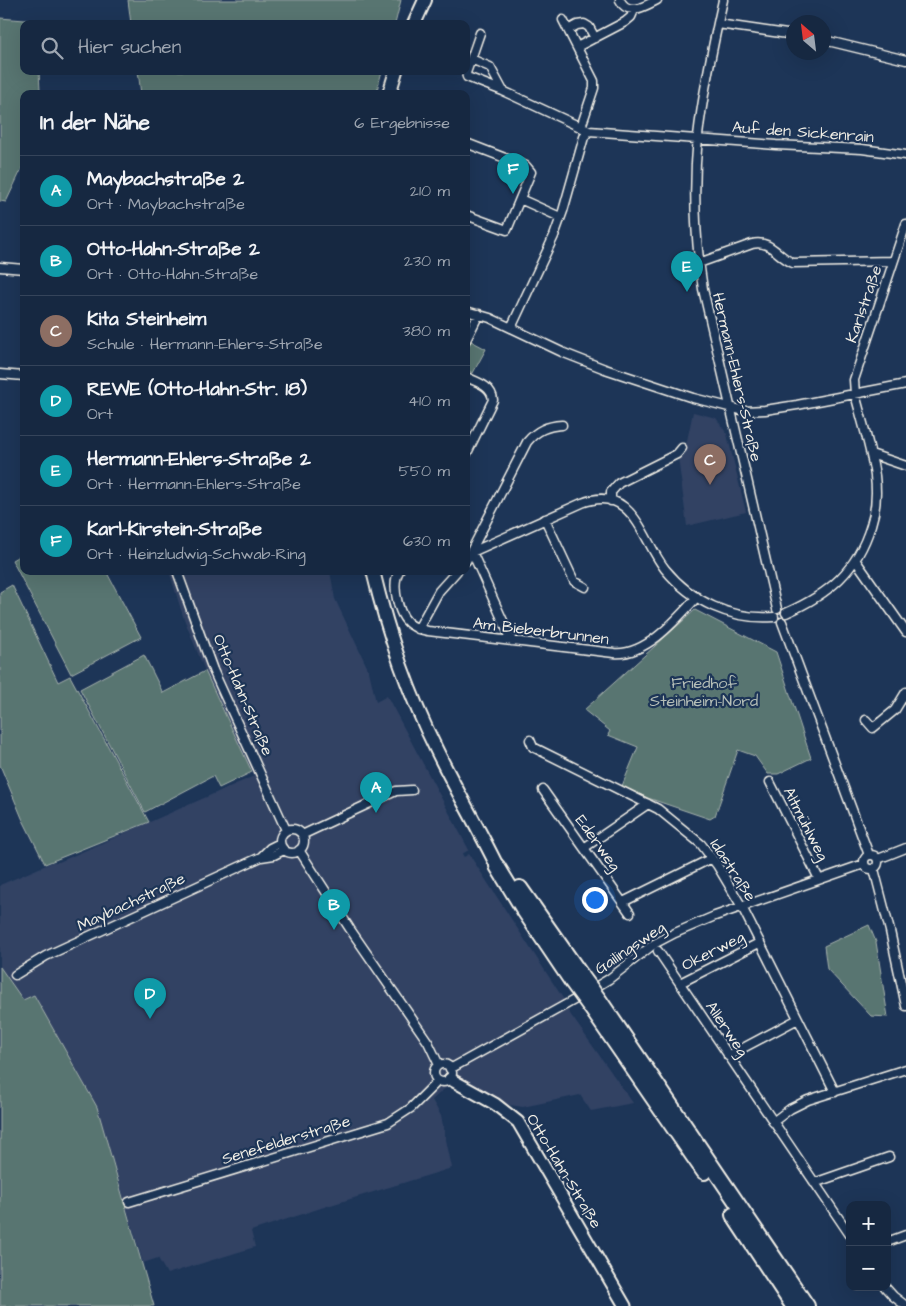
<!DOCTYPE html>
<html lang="de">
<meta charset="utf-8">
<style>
:root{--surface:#162841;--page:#23344c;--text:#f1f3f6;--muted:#9ea6b1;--line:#35445a;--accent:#ff9aa2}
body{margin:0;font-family:"Architects Daughter",sans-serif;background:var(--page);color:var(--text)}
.controls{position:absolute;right:15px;bottom:15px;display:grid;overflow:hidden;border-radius:10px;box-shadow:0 5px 20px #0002}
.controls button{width:45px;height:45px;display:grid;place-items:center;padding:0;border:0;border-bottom:1px solid var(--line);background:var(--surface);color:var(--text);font:25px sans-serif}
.compass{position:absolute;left:786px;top:15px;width:45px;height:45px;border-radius:50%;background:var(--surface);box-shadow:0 5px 20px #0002;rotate:332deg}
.you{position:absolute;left:594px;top:899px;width:18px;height:18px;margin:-12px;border:4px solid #fff;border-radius:50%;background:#1a73e8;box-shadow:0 0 0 8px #1a73e833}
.badge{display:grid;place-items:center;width:32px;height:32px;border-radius:50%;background:var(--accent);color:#fff;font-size:16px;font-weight:700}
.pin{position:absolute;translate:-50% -41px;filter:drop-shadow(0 1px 2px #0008)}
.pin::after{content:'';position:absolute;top:26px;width:18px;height:15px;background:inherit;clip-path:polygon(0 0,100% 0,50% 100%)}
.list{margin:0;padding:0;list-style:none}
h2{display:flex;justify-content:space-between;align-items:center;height:65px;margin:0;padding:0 20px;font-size:21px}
h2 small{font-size:16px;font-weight:400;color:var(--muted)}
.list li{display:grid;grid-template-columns:32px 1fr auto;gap:15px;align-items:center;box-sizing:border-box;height:70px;padding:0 20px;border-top:1px solid var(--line)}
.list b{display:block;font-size:19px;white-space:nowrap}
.list p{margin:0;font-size:16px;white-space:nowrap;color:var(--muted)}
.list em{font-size:16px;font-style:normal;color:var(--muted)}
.icon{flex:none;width:28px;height:28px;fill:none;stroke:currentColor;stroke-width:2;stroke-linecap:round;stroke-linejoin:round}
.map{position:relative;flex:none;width:906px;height:1306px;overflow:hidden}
.search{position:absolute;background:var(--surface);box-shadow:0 5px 20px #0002;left:20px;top:20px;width:450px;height:55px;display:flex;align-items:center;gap:12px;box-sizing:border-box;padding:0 18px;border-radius:10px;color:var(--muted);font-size:19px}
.panel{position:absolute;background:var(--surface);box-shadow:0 5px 20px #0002;left:20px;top:90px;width:450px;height:485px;border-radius:10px}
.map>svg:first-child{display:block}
.built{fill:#314264}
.green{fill:#587471;stroke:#a6b2ac}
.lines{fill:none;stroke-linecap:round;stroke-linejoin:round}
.street-casing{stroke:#f4f1e8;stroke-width:11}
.secondary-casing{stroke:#f4f1e8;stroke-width:15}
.primary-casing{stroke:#f4f1e8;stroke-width:16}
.highway-casing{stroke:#f4f1e8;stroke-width:18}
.street{stroke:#1d3557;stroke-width:8}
.secondary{stroke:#1d3557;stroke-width:11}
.primary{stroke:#1d3557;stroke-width:12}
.highway{stroke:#1d3557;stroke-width:14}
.highway-bridge-casing{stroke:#f4f1e8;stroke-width:18;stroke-linecap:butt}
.highway-bridge{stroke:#1d3557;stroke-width:14}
.labels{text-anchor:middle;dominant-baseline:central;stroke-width:4.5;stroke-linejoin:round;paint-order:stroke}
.street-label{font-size:16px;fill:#f4f1e8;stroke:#1d3557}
.park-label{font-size:16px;fill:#b6bfb8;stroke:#1d3557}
</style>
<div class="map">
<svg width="906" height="1306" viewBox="0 0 906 1306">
<rect width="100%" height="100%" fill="#1d3557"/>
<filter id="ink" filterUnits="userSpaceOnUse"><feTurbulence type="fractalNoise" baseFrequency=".02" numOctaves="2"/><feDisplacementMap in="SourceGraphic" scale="10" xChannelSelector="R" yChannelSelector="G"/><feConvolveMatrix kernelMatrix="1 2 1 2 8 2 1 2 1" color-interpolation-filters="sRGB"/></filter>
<g filter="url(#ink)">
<path class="built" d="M693,412L716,418L727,434L746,512L687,526L678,457L684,455Z
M169,571H330L335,599L369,671L376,702L387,696L469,850L462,854L464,857L469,854L570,1009L568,1011L633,1103L591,1111L580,1095L523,1107L503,1104L462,1079L443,1090L432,1100L441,1116L452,1168L321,1208L251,1231L255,1247L167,1274L158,1258L143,1263L97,1107L34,995L23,1000L0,967V885L53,862H59L254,776L205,671L183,616Z"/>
<path class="green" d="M128,0H401L395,24H131Z
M0,18L37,21V24H24V71H39L40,91L45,94H24V164L6,202L0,201Z
M138,71H382L376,94H141Z
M471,341L486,349L473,373L466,370V349Z
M24,553V571H106L141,637L71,674L12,560Z
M12,585L58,682L70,676L149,822L45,864L22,818L0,765V592Z
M695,610L776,652L811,758L778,774H768L755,756L738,750L715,816L710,819L648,798L622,786L638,747L608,735L610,731L584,710Z
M144,655L163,693L205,671L252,772L219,788L213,776L145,812L80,689Z
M869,925L876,942L888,1017L871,1016L827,969L824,946Z
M0,967L23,1000L34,995L97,1107L154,1306H0Z"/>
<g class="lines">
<g class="street-casing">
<path id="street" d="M620,0C628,17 645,6 657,0
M723,0C713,45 703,91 698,136C693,187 695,239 703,289L777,609
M563,20L594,81V88L581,127
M718,24L794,35
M568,30L577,25L584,24L589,27L595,38
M824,40L906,60
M577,47L625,22L631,17L634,10
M471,59L480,33
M503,91L467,77L466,73L471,59L490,67L503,91L589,131
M466,143L526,166L531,172L507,230L466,215
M520,199L560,217
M699,263L752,244C770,239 778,257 793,263L893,261
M0,267L24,269
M466,311L490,318L564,353L605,369L693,398L745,411L765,410L797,405L906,384
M511,328L554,236L563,211L584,137L589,131L776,145L862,149L906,155
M466,340L479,314
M0,374L24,376
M466,377C477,382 492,386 493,400L466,455
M871,454L906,466
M611,501V492L619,483L677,454L682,448
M545,519L574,581L585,587
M472,552L582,503C633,483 642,540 665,569C692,602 731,620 774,617
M472,552L512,641
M466,561L527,442C537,430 547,426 562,425
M856,561L906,632
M177,571L213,670L286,830
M399,571C391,585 398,619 413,626C417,629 423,630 428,631L614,653C646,656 677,619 697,597
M786,613C829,594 857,571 871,525C876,510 877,493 875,476C871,449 862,421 855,394L854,380L906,224
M782,622L869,855
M418,629L439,591L457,571
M866,720L873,728L895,710L906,692
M530,740L533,747L658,809L701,844L717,865L742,907L835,1092
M770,782L819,879
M543,790L630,913
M280 841a12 12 0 1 1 24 0a12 12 0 1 1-24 0Z
M302,835L396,791L412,790
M584,848L648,804
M299,850L350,929L428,1042L439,1065
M864 862a7 7 0 1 1 14 0a7 7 0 1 1-14 0Z
M261,857L270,848L280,843
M878,859L906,848
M874,869L890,931L906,1006
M623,902L712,858
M658,951L850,1235
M15,975L46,956L261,857L274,855L284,850
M680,983L759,943
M728,1056L798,1019
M434 1073a9 9 0 1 1 18 0a9 9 0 1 1-18 0Z
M450,1069L576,999L609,979L654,944L675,933L715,916L864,864
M773,1122L790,1109L808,1100L906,1069
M814,1183L889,1157
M129,1202L388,1123L411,1108L438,1081
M887,1242L906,1235
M885,1287L893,1296L906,1306"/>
</g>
<g class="secondary-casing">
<path id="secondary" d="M450,1079L495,1104L518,1122L625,1306"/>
</g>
<g class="primary-casing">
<path id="primary" d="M414,24L425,0
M389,94L396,71
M373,571C388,634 408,693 437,751C456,790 478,827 497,866"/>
</g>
<g class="highway-casing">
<path id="highway" d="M497,866L525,912L572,982
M520,888L581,975
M600,1001L807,1306
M591,1008L704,1172
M733,1215L793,1306"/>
</g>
<use href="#street" class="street"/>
<use href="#secondary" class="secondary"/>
<use href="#primary" class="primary"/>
<use href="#highway" class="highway"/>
<g class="highway-bridge-casing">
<path id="highway-bridge" d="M581,975L600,1001
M572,982L591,1008"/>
</g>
<use href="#highway-bridge" class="highway-bridge"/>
</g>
</g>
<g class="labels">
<g class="street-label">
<text transform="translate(803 132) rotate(4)">Auf den Sickenrain</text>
<text transform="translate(864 304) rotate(-71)">Karlstraße</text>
<text transform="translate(737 377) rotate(77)">Hermann-Ehlers-Straße</text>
<text transform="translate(541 631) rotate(7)">Am Bieberbrunnen</text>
<text transform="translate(243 695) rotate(67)">Otto-Hahn-Straße</text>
<text transform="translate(806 824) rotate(63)">Altmühlweg</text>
<text transform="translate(598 843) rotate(54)">Ederweg</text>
<text transform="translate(733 870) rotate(57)">Idastraße</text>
<text transform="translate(131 902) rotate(-25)">Maybachstraße</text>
<text transform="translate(630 948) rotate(-34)">Gailingsweg</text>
<text transform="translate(713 951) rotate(-27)">Okerweg</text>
<text transform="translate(727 1029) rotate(56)">Allerweg</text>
<text transform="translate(286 1140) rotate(-17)">Senefelderstraße</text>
<text transform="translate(564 1171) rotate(59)">Otto-Hahn-Straße</text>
</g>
<g class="park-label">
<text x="704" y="683">Friedhof<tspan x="704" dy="18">Steinheim-Nord</tspan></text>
</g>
</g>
</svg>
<div class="controls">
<button>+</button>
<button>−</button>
</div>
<svg class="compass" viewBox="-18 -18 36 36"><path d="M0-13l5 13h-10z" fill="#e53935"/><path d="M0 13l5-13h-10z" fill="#9ea6b1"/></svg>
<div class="you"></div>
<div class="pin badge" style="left:376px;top:813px;background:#0f9aa8">A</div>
<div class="pin badge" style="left:334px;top:930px;background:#0f9aa8">B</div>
<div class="pin badge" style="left:710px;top:485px;background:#8d6e63">C</div>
<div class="pin badge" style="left:150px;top:1019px;background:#0f9aa8">D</div>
<div class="pin badge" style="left:687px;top:292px;background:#0f9aa8">E</div>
<div class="pin badge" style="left:513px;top:194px;background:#0f9aa8">F</div>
<div class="search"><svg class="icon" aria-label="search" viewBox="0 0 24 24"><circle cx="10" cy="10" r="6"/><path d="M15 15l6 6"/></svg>Hier suchen</div>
<section class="panel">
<h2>In der Nähe<small>6 Ergebnisse</small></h2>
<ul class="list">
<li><span class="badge" style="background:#0f9aa8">A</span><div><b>Maybachstraße 2</b><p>Ort · Maybachstraße</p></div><em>210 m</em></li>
<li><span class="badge" style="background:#0f9aa8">B</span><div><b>Otto-Hahn-Straße 2</b><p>Ort · Otto-Hahn-Straße</p></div><em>230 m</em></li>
<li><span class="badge" style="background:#8d6e63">C</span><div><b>Kita Steinheim</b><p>Schule · Hermann-Ehlers-Straße</p></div><em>380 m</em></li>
<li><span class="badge" style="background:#0f9aa8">D</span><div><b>REWE (Otto-Hahn-Str. 18)</b><p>Ort</p></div><em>410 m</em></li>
<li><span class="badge" style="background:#0f9aa8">E</span><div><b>Hermann-Ehlers-Straße 2</b><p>Ort · Hermann-Ehlers-Straße</p></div><em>550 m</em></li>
<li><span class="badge" style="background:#0f9aa8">F</span><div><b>Karl-Kirstein-Straße</b><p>Ort · Heinzludwig-Schwab-Ring</p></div><em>630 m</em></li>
</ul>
</section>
</div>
